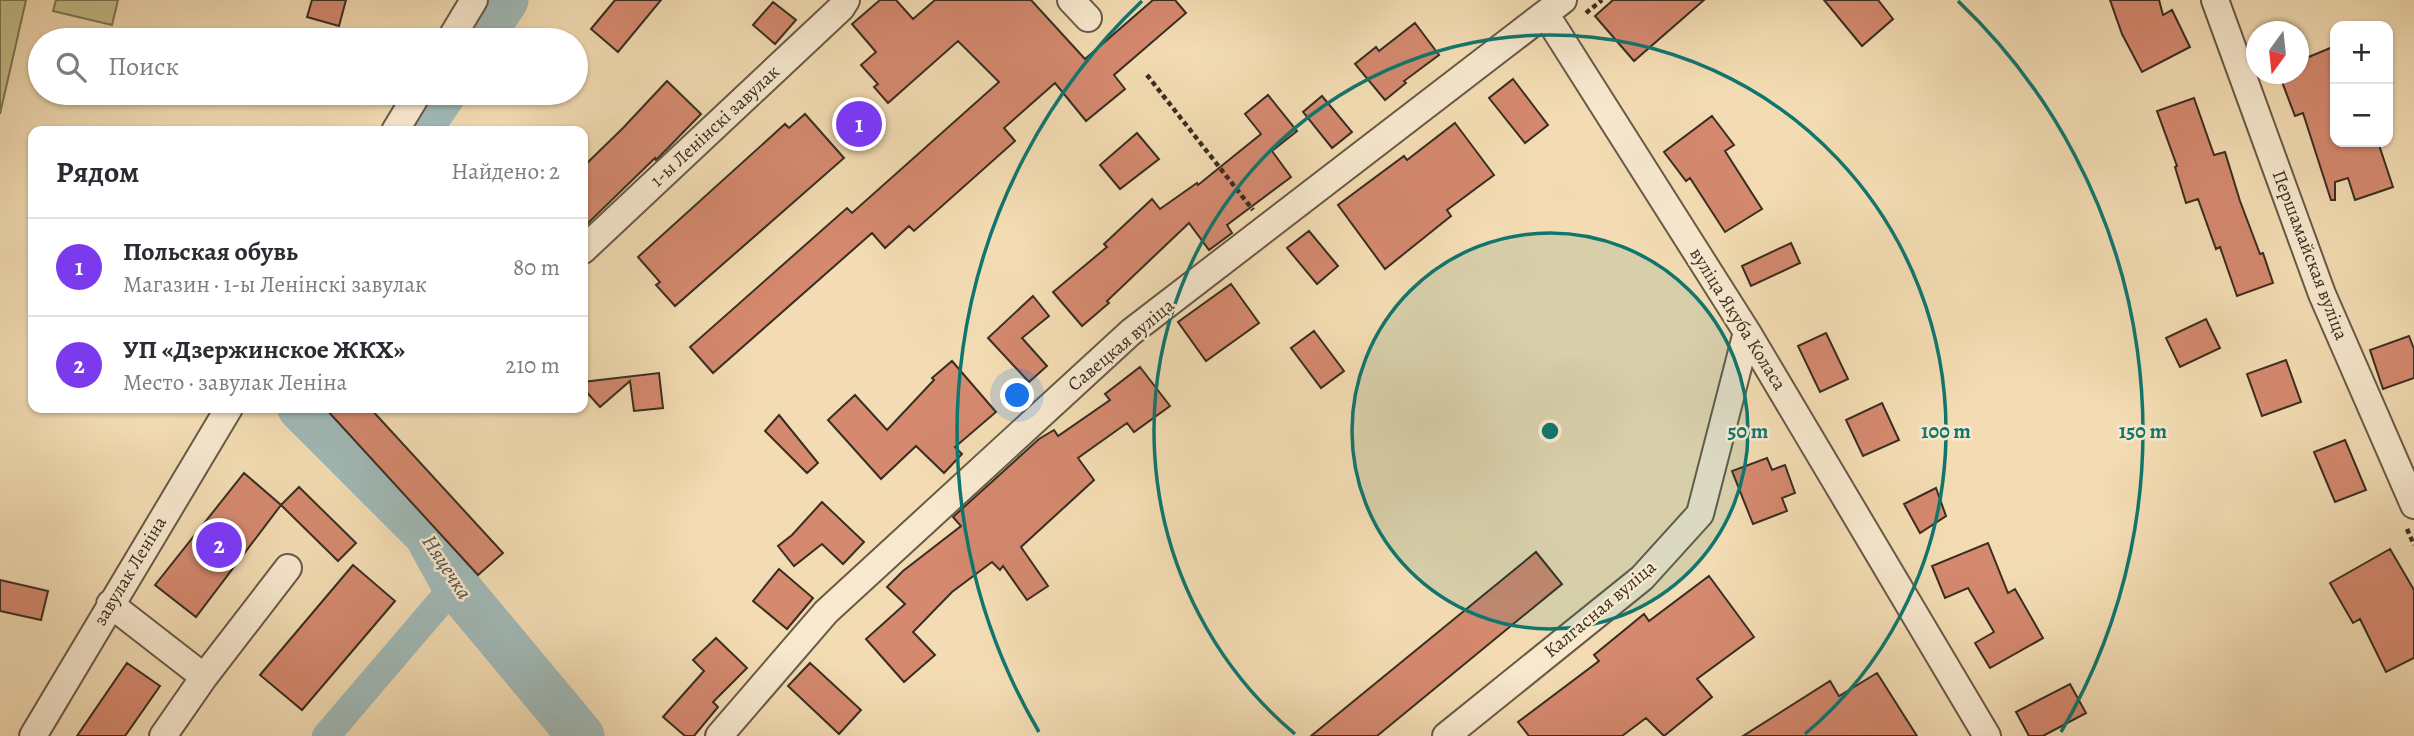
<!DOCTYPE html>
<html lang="ru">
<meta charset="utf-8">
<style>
:root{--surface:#fff;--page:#f7f7f7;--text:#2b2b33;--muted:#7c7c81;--line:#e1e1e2;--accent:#7c3aed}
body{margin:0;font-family:Alegreya,serif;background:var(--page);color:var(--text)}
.controls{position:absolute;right:21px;top:21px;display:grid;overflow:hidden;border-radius:14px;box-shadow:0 2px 5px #0004}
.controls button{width:63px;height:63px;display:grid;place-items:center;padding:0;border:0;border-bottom:2px solid var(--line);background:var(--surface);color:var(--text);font:35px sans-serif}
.compass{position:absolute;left:2246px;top:21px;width:63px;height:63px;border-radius:50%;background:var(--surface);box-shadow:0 2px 5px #0004;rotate:195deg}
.you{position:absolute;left:1018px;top:396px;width:24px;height:24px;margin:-18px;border:5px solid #fff;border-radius:50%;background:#1a73e8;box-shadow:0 0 0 10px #1a73e833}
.badge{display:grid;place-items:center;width:46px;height:46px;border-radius:50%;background:var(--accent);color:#fff;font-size:23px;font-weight:700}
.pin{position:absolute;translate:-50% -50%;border:4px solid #fff;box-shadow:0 2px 7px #0006}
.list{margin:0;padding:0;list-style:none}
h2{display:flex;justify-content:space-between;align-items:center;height:91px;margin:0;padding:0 28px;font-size:30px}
h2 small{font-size:23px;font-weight:400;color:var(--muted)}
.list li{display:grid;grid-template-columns:46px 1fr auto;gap:21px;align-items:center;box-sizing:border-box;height:98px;padding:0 28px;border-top:2px solid var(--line)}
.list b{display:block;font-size:26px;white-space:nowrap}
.list p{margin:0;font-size:23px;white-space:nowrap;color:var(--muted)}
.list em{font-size:23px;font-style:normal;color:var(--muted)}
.icon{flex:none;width:38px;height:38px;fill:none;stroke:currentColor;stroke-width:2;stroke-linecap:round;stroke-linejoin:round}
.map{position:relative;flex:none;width:2414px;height:736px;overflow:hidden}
.search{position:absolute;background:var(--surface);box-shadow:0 2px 5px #0004;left:28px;top:28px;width:560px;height:77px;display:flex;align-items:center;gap:18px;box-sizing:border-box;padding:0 24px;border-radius:38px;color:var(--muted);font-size:26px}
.panel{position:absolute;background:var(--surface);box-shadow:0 2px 5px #0004;left:28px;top:126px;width:560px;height:287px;border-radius:14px}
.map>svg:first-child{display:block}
.green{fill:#c3be88;stroke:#7e7654;stroke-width:2}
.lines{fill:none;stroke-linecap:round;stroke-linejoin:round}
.canal{stroke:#a0b9b7;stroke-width:28}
.river{stroke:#a0b9b7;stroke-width:47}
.building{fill:#d5896f;stroke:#392e21;stroke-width:2}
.minor-casing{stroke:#685a46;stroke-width:30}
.path{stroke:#392e21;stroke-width:4.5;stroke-dasharray:5 3.5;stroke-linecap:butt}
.minor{stroke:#f7e8ce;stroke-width:26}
.ring{fill:none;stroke:#0f766e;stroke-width:3.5}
.labels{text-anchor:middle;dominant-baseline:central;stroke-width:5;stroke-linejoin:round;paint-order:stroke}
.street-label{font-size:19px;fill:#392e21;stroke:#f7e8ce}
.water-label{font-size:21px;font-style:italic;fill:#535146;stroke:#f7e8ce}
.centre{fill:#0f766e;stroke:#f7e8ce;stroke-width:3.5}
.ring-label{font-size:21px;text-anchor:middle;font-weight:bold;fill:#0f766e;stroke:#f7e8ce;stroke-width:5;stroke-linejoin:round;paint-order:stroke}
</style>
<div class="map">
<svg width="2414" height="736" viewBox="0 0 2414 736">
<rect width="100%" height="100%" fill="#f3dcb3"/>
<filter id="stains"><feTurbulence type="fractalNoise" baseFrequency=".00286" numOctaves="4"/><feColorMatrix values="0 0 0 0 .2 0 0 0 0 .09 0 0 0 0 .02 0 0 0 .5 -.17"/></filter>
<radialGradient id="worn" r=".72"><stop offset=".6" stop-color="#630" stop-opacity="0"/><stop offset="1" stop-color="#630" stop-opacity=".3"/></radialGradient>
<path class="green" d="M0,0H26L0,114Z
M56,0H118L112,25L53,11Z"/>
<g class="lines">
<path class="canal" d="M326,736L455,585"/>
<path class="river" d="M478,40L505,0
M417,131L443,93
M301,408L427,534L455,585L581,736"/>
</g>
<path class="building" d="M312,0H346L339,26L307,17Z
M615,0H661L618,52L591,29Z
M880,0H896L913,19L935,0H1031L1085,59L1153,0H1175L1186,13L1114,75L1125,89L1086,121L1055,83L1004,128L1015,141L914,231L909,226L885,248L872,233L713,373L690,347L847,208L852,213L999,82L958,41L888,103L874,87L878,84L861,65L876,52L852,24Z
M1613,0H1704L1634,61L1595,16Z
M1824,0H1878L1893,19L1862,46Z
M2110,0H2159L2163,15L2172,10L2190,47L2142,72L2122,34Z
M773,2L796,20L775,44L753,25Z
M1415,23L1439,55L1404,81L1406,83L1385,100L1355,64L1376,47L1379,51Z
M2335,46V142H2378L2393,187L2355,200L2348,178L2335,182V200H2331L2303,113L2295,116L2279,74H2299V61Z
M1513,79L1548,125L1525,143L1489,98Z
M667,81L701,114L660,156L656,160L655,158L583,228V167L623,128Z
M1268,95L1297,131L1272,151L1291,177L1227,225L1232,233L1209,250L1189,223L1107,301L1109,303L1082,326L1053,292L1107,247L1104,244L1152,199L1160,209L1197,183L1198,185L1261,134L1245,114Z
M1322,96L1352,132L1332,148L1303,112Z
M2194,98L2214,155L2225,152L2240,201L2260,254L2263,253L2273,283L2237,296L2220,247L2216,249L2198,199L2186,203L2175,167L2177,166L2157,111Z
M805,114L844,158L675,306L656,285L660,282L638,257L785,124L789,128Z
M1712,116L1734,145L1725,151L1762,209L1725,232L1690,178L1686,181L1664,152Z
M1455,123L1494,175L1447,210L1451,216L1385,269L1338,205L1404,156L1407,160Z
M1137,133L1159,159L1120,189L1100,165Z
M1309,231L1338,266L1317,284L1287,248Z
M1791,243L1800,263L1751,286L1742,266Z
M1231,284L1259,323L1206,361L1178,322Z
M1033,296L1049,316L1022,338L1047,366L1029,382L988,338Z
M2206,319L2220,348L2180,367L2166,338Z
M1314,331L1344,371L1321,388L1291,348Z
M1826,333L1848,379L1820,392L1798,346Z
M2409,336L2414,349V378L2383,389L2370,350Z
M2286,360L2301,402L2262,416L2247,374Z
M952,361L996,412L955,447L962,454L944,473L916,446L881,479L828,420L855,395L887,430L934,380L932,378Z
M1140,367L1170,406L1134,432L1127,423L1078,458L1094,480L1021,547L1048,586L1027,600L1003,566L1000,570L992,562L952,592L913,632L935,655L904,682L866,639L905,604L887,587L903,571L961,526L953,517L1039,439L1054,430L1058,436L1110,400L1105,394Z
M659,373L663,408L634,411L630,381L600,407L583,388V382Z
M1882,403L1899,440L1863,456L1846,420Z
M325,408H370L503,553L478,575Z
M779,415L818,463L807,473L765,431Z
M2345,440L2366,490L2335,502L2314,452Z
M1767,458L1772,470L1785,465L1795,493L1782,498L1787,511L1753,524L1732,471Z
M244,473L281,505L196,617L155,585Z
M299,487L356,543L338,561L281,505Z
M1936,488L1946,516L1920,533L1904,504Z
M822,502L864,542L843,564L822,544L794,566L778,546L792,535Z
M1988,543L2008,593L2015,589L2043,638L1990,668L1975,643L1994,632L1968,588L1945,598L1932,566Z
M2390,549L2414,590V658L2386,672L2360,619L2353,623L2330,583Z
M1536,552L1562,584L1377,736H1311Z
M353,565L395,601L302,710L260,675Z
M779,569L813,598L787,629L753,601Z
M1709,576L1754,637L1697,679L1712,697L1664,736L1646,718L1622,736H1529L1518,722L1599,661L1594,655L1644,614L1649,621Z
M0,580L48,591L41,620L0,611Z
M716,638L747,668L713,702L718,707L694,736H685L663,717L704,671L693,660Z
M127,663L160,686L125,736H77Z
M810,663L861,710L839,734L788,686Z
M1877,673L1917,736H1743L1830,681L1839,696Z
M2070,684L2086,713L2043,736H2029L2016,712Z"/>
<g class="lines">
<g class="minor-casing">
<path id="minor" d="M1071,0L1088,18
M2215,0L2322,294L2414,505
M1546,15L1747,332L1987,736
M450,40L474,0
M395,131L418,93
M583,250L841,8L846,0
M110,604L204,677
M33,736L229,408
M163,736L204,677L288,568
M719,736L826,612L1131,332L1563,0
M1446,736L1642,578L1700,514L1747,332"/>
</g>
<path class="path" d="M1586,13L1602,0
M1147,75L1253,210
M2407,529L2414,545"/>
<use href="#minor" class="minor"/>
</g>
<circle cx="1550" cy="431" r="198" fill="#0f766e" fill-opacity=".12"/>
<g class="ring">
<circle cx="1550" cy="431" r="198"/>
<path d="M1295 734A396 396 0 1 1 1805 734"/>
<path d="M1039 732A593 593 0 0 1 1142 1M1958 1A593 593 0 0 1 2061 732"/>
</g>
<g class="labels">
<g class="street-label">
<text transform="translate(715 126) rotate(-43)">1-ы Ленінскі завулак</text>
<text transform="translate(2310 255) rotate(69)">Першамайская вуліца</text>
<text transform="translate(1738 319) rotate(58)">вуліца Якуба Коласа</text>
<text transform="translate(1121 345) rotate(-40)">Савецкая вуліца</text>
<text transform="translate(130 571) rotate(-59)">завулак Леніна</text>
<text transform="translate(1600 609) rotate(-40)">Калгасная вуліца</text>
</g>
<g class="water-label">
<text transform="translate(447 567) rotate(57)">Няцечка</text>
</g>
</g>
<circle cx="1550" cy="431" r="10" class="centre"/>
<g class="ring-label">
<text x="1748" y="438">50 m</text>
<text x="1946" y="438">100 m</text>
<text x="2143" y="438">150 m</text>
</g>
<rect width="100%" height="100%" filter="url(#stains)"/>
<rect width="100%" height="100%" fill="url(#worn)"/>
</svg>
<div class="controls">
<button>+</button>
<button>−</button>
</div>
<svg class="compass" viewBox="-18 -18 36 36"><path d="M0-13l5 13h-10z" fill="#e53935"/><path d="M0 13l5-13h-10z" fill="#7c7c81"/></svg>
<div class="you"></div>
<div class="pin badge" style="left:859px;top:124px">1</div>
<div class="pin badge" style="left:219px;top:545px">2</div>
<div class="search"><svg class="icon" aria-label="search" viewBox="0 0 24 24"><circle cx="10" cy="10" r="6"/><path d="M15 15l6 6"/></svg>Поиск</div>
<section class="panel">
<h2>Рядом<small>Найдено: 2</small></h2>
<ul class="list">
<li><span class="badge">1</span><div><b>Польская обувь</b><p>Магазин · 1-ы Ленінскі завулак</p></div><em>80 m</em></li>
<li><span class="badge">2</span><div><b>УП «Дзержинское ЖКХ»</b><p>Место · завулак Леніна</p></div><em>210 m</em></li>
</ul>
</section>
</div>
